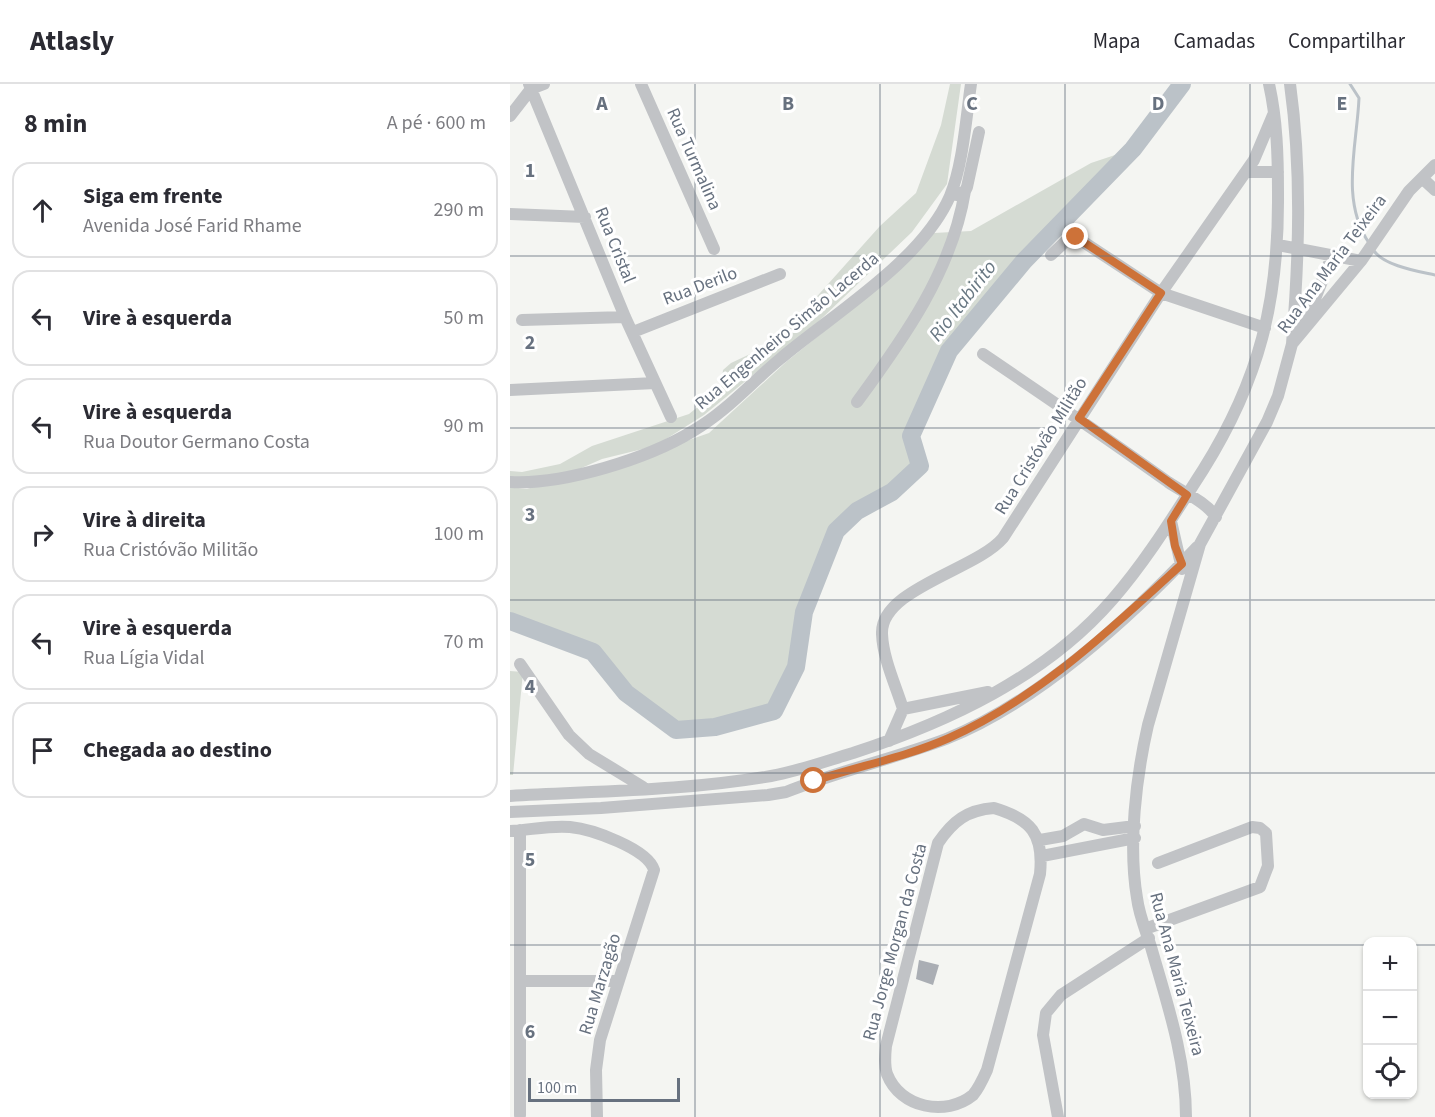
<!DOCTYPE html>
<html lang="pt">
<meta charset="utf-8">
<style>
:root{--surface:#fff;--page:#f7f7f7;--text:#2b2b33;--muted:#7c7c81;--line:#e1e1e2}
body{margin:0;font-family:"Source Sans 3",sans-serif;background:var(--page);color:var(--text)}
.controls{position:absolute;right:18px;bottom:18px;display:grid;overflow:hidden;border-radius:12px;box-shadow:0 2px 4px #0004}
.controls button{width:54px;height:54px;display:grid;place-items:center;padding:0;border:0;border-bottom:2px solid var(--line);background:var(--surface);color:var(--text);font:30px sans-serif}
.scale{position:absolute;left:18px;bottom:15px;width:152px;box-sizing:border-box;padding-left:6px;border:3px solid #67717f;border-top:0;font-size:16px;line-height:21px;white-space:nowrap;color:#67717f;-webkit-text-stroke:4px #fff;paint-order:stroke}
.stop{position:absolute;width:18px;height:18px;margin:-14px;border:4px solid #cd7239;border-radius:50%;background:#fff}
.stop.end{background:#cd7239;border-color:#fff;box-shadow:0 2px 6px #0008}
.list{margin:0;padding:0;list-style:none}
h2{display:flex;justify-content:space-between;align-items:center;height:78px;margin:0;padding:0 24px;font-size:26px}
h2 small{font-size:20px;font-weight:400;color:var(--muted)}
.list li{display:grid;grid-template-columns:39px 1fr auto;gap:18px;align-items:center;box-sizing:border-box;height:96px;margin:0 12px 12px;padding:0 12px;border:2px solid var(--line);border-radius:18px}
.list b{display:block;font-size:22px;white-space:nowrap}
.list p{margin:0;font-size:20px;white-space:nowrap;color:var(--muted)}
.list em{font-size:20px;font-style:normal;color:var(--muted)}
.icon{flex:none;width:33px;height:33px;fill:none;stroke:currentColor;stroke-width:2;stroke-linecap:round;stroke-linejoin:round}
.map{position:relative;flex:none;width:925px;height:1033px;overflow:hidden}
header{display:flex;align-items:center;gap:36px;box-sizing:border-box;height:84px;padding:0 30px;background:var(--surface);border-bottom:2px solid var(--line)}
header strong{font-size:28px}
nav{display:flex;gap:33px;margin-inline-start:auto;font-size:21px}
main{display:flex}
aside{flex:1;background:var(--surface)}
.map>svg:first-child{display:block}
.green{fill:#d5dbd3}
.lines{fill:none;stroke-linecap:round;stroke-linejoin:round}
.stream{stroke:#bbc2c8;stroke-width:3}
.river{stroke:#bbc2c8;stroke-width:18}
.building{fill:#aaaeb4}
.minor{stroke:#c1c3c6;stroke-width:12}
.route{stroke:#cd7239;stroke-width:8}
.grid{fill:none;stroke:#67717f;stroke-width:1.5;stroke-opacity:0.55}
.labels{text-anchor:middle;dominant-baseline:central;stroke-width:6;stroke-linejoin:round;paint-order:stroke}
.street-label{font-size:18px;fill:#67717f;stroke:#fff}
.water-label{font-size:20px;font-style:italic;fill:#697883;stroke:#fff}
.grid-label{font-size:20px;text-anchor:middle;font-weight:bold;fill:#67717f;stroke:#fff;stroke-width:6;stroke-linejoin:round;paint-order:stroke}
</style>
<header>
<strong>Atlasly</strong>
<nav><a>Mapa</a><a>Camadas</a><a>Compartilhar</a></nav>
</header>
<main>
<aside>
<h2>8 min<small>A pé · 600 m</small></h2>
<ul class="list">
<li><svg class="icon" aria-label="ahead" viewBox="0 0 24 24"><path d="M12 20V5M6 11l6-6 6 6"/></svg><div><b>Siga em frente</b><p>Avenida José Farid Rhame</p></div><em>290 m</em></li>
<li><svg class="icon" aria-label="left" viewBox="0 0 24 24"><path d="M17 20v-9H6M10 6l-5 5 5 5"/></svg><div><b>Vire à esquerda</b></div><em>50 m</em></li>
<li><svg class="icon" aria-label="left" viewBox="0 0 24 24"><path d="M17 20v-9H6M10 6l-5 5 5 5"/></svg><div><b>Vire à esquerda</b><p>Rua Doutor Germano Costa</p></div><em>90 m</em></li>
<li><svg class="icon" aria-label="right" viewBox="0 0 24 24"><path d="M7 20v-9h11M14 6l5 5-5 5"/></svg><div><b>Vire à direita</b><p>Rua Cristóvão Militão</p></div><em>100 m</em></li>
<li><svg class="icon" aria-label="left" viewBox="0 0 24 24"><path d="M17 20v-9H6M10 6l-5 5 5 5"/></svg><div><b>Vire à esquerda</b><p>Rua Lígia Vidal</p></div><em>70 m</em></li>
<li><svg class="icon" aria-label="arrive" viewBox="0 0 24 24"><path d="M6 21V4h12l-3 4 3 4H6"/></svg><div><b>Chegada ao destino</b></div></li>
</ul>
</aside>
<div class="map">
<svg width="925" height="1033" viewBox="0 0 925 1033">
<rect width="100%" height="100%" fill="#f4f5f2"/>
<path class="green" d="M440,0H451L437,100L402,148L309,237L194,331L145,362L92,375L42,397L105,382L199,349L276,278L354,215L424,149L461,147L581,79L623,65L514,177L439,267L401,352L410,382L382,408L347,427L326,447L294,528L286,583L264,627L205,643L166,646L116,609L83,568L0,537V403L17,405L38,399L0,402V387L12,388L50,380L82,362L179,330L211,304L213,286L221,279L255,263L276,247L370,142L406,109L431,41Z
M0,587L13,588L3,691H0Z"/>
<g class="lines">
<path class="stream" d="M840,0L849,14C847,62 830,116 859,159
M864,167C875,182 907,187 925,191"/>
<path class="river" d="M0,537L83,568L116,609L166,646L205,643L264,627L286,583L294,528L326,447L347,427L382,408L410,382L401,352L439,267L514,177L623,65L672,0"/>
</g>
<path class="building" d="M409,876L429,881L423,901L406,895Z"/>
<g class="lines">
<path class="minor" d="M19,0L115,233L161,333
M131,0L204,165
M780,0C792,87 789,173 782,260
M0,32L21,5L34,0
M736,88H768
M912,94L925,106
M447,111L455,107L457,103L469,48
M0,130L75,133
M768,161L851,177
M541,171L558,155L566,153L651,209L755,244
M12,236L115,233
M795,240L822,172
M123,248L270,190
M473,270C535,312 597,354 658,398C674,409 695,417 706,433
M0,306L145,299
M347,318C394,254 442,187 455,107
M0,398C53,401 137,375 183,347C216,328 241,299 270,275C323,230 412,177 440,112C453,81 456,34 461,0
M661,437L672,485
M10,580L59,651L79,670L133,703
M393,625L478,608
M379,657L393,625C386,602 373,575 372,550C370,505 466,486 493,454L651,209L744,76L763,31
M0,712C87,707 175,707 261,692C289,687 316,677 343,669C438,638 535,593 602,516C637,476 664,431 693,386C750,295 769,216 768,109C768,72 767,36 759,0
M484,724C521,735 534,750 530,790L477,986C473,995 469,1004 463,1011C436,1033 390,1024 377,990C374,981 375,972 376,962L428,759C443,737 457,726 484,724Z
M0,728L91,724L258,711L276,708C328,687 383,675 436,655C526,620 621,533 687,463
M0,747C20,746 41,741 60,743C82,745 138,765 144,786L90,956L86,986L87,1033
M530,756L553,752L574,740L593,746L625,742
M532,772L625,754
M635,845L750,803L758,782L756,749L750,744L742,743L648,779
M11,897H108
M10,1031V746
M548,1033L533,951L536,929L551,911L639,854
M676,1033C676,974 657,919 641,863C636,847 629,831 627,814C618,761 626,693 638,641L690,460L757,338L768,312L782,260L851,177L899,107L925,81"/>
</g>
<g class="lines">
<path class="route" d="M304,697C349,682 396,673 439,654C530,613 600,546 672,480L665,462L661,437L677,411L569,334L651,209L566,153"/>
</g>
<path class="grid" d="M185,0V1033M370,0V1033M555,0V1033M740,0V1033M0,172H925M0,344H925M0,516H925M0,689H925M0,861H858M902,861H925"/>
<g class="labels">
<g class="street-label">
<text transform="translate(184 75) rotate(66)">Rua Turmalina</text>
<text transform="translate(105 161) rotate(68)">Rua Cristal</text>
<text transform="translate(822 180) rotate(-53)">Rua Ana Maria Teixeira</text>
<text transform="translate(190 202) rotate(-21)">Rua Derilo</text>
<text transform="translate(277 247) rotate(-40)">Rua Engenheiro Simão Lacerda</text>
<text transform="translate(531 362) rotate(-58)">Rua Cristóvão Militão</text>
<text transform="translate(385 858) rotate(-75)">Rua Jorge Morgan da Costa</text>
<text transform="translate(667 890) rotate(75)">Rua Ana Maria Teixeira</text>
<text transform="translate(90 900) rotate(-73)">Rua Marzagão</text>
</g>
<g class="water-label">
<text transform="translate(453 217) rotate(-52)">Rio Itabirito</text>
</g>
</g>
<g class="grid-label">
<text x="92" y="26">A</text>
<text x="278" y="26">B</text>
<text x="462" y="26">C</text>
<text x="648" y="26">D</text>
<text x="832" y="26">E</text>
<text x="20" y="93">1</text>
<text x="20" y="265">2</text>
<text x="20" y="437">3</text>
<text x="20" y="609">4</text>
<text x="20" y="782">5</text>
<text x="20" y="954">6</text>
</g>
</svg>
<div class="controls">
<button>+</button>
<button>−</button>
<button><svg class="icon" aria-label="locate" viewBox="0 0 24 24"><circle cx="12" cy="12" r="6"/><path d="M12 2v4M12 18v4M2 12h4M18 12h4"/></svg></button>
</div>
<div class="scale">100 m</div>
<div class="stop" style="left:304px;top:697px"></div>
<div class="stop end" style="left:566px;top:153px"></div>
</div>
</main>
